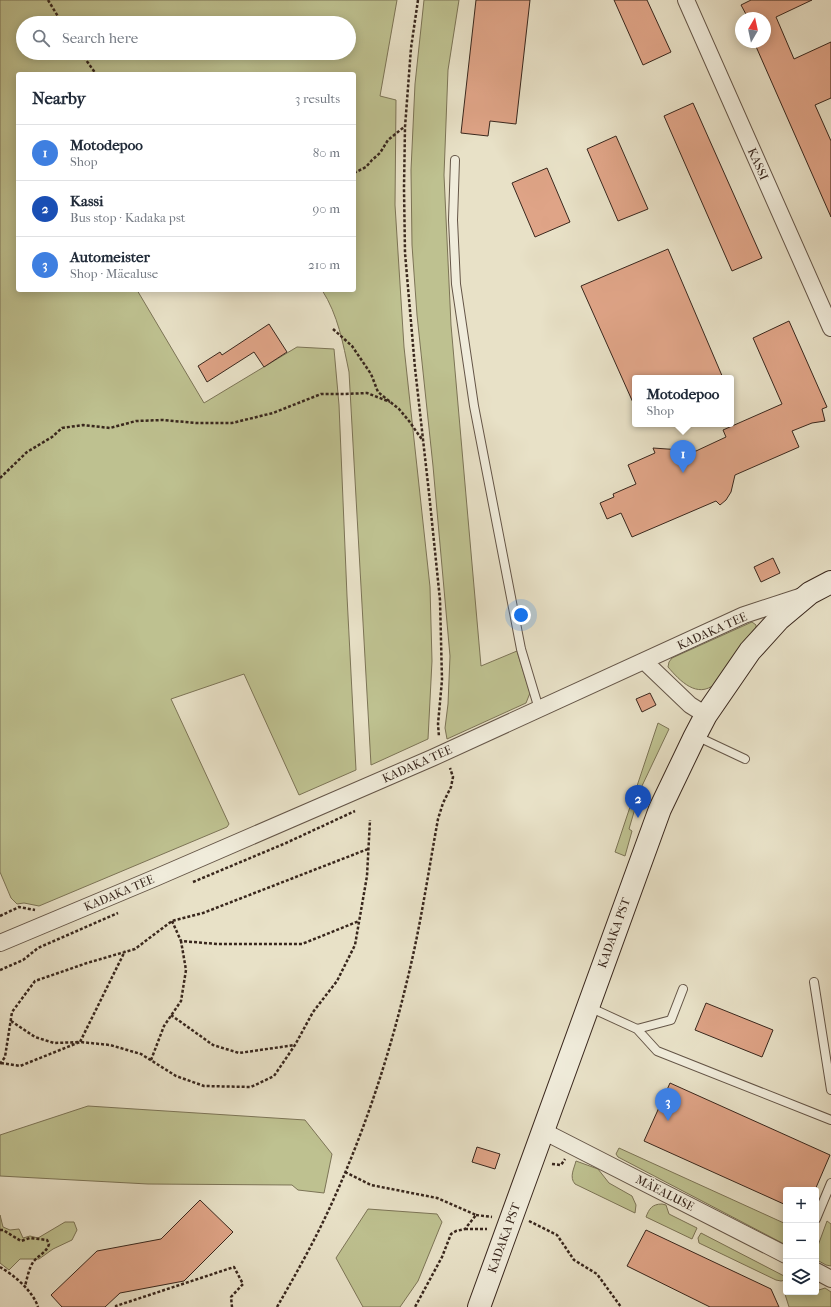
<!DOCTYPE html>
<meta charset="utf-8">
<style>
:root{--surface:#fff;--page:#f6f6f7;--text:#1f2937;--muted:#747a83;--line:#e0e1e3;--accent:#8f2418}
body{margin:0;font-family:"IM FELL French Canon",serif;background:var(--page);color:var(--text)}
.controls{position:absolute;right:12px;bottom:12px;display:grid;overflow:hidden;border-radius:4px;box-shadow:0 2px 10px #0003}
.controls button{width:36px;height:36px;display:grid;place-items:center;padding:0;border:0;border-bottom:1px solid var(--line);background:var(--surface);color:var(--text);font:20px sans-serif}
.compass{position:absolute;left:735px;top:12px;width:36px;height:36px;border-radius:50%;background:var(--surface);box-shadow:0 2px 10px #0003;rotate:9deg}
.you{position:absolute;left:521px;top:615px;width:14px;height:14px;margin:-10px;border:3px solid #fff;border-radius:50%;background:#1a73e8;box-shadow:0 0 0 6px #1a73e833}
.badge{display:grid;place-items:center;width:26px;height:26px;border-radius:50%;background:var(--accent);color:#fff;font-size:13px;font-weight:700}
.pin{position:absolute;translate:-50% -33px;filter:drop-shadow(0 1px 2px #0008)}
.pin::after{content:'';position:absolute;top:21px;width:14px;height:12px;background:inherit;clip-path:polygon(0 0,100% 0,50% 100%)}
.popup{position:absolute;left:632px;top:375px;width:102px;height:52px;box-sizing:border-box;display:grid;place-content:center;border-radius:4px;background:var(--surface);filter:drop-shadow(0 1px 3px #0005);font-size:13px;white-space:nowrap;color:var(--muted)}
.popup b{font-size:15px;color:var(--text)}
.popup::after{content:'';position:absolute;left:50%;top:100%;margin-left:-8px;border:8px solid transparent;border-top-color:var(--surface)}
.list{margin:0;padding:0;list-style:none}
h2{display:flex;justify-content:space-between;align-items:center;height:52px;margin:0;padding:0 16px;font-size:17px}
h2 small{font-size:13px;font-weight:400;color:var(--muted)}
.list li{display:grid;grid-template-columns:26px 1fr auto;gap:12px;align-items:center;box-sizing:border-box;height:56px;padding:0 16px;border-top:1px solid var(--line)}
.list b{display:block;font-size:15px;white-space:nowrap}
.list p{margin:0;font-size:13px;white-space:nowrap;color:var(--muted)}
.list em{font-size:13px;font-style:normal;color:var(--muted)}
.icon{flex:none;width:22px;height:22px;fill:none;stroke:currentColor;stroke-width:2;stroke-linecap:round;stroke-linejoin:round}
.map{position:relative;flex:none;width:831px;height:1307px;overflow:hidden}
.search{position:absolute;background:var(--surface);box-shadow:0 2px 10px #0003;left:16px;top:16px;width:340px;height:44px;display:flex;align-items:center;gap:10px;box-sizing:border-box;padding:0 14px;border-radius:22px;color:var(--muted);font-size:15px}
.panel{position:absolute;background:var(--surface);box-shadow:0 2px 10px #0003;left:16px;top:72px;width:340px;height:220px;border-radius:4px}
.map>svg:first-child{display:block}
.green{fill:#bec190;stroke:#7c7456;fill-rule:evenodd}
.building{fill:#dfa487;stroke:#39271d}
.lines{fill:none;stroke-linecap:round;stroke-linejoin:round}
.lane-casing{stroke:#655648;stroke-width:10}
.street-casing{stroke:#655648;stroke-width:18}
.secondary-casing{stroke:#39271d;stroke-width:24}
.path{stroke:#39271d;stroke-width:2.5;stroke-dasharray:3 2;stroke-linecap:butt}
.lane{stroke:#f0ecdb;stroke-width:8}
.street{stroke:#f0ecdb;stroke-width:16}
.secondary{stroke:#f0ecdb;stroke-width:22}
.labels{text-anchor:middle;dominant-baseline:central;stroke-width:3.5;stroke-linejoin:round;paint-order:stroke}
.street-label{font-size:12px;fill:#39271d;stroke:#f0ecdb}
</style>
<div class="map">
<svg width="831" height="1307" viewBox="0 0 831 1307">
<rect width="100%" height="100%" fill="#e8e1c7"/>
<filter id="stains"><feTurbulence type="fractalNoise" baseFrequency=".005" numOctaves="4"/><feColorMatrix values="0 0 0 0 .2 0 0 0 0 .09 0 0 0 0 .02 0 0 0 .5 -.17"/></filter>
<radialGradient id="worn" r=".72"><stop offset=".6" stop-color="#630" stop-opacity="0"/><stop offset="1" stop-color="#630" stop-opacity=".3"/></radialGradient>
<path class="green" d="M0,0H397L380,96L396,100L395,205L404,347L430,587L432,661L428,739L371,765L349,372C343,343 338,315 322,290H354V74H18V290H137L204,403L297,347L334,349L339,405L347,596L356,770L299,795L244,674L171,699L229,824L227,827L39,906L24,903L17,904L11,898L0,872ZM23,23H349V53H23Z
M424,0H459L448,70L444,175L451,325L481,666L517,651L530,693L526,703L447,739L445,728L448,704L450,656L433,466L417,315L412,245L411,170L415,84Z
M752,622L756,625V629L715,684C697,699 680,681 668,667L669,662L672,658Z
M658,723L669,729L641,788L629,829L632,831L625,856L615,852Z
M88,1106L305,1120L332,1154L324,1193L298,1190L292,1185L148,1184L0,1176V1135Z
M619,1148L786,1224V1245L618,1157L616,1154Z
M576,1161L598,1169L609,1183L632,1196L636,1205L635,1213L575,1184C569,1177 574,1169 576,1161Z
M662,1204L666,1205L669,1214L697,1228L692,1239L646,1217C649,1209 652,1204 662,1204Z
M368,1209L437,1214L442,1222L418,1281L400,1307H363L336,1258Z
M0,1215L3,1227L10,1230L19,1229L23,1238L30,1236L38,1238L65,1222H74L77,1230L72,1240L53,1249L39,1259H20L9,1270L0,1263Z
M827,1221L831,1224V1266L826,1265L817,1260L816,1251Z
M701,1233L786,1277V1280L781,1281L776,1280L699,1243L698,1238Z
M825,1288L831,1292V1307H789L784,1291L786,1290V1292H813Z"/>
<path class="building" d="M476,0H530L516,124L490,121L488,136L461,133Z
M614,0H647L671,52L643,65Z
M751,0H812L776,17L794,59L831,42V98L815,105L831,141V217L754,42H765V18H748L741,5Z
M693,103L762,258L732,271L664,116Z
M616,136L648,209L618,221L587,149Z
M547,168L570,222L535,237L512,183Z
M668,249L723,378H635V407L581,286Z
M789,321L827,407L822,409L825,421L812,423L792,431L799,447L735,475L731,492L726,500L720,505L716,501L632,537L621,513L607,519L600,503L614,497L613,494L636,484L628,465L655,453L653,448L696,451L726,437L723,430L782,404L753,338Z
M269,324L287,352L264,367L254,352L207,382L198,366L220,352L222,355Z
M773,558L780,573L761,582L754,567Z
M650,693L656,705L642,712L636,699Z
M706,1003L773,1030L762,1057L695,1030Z
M670,1083L830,1155L815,1190H786V1205L644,1141Z
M477,1147L500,1154L495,1169L472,1162Z
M200,1200L233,1232L184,1281L120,1293L105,1307H62L51,1295L97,1251L161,1239Z
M646,1230L771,1289L779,1307H710L627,1266Z"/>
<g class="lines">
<g class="lane-casing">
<path id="lane" d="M455,160L453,220L456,284L474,406L521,649L539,709
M696,736L745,759
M814,982L831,1090
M589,1007L637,1029L657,1051L831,1120
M637,1029L671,1020L683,989
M816,1219L831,1183"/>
</g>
<g class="street-casing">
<path id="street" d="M686,0L831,328
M644,661L690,705L706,715
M0,943L155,878L432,758L744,615L802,596
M543,1131L786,1255
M816,1271L831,1279"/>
</g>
<g class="secondary-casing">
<path id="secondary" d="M479,1307L660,809L695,736L706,715L750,651L779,619L810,593L831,582"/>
</g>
<path class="path" d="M48,0L62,23
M418,0L411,48L405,127L404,188L405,253L415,368L429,493L440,600L442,680L438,724L439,737
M81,53L96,74
M354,173L366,167L372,160L380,153L388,140L404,127
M333,329L352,346L371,374L378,392L399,409L409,421L423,441
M0,478L27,452L52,437L62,428L83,425L110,428L136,421L163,420L196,423H232L273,413L321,394H345L367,393L390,402
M193,882L286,843L355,811
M0,916L19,907L35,910
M172,921L181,941L217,944H302L359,921
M0,970L23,960L38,948L118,913
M171,1015L213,1045L239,1053L295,1045
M11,1021L35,1037L54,1043L80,1042L125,951
M151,1060L164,1026L181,1001L186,970L181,941
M1,1063L20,1066L80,1042L110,1045L141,1054L176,1076L204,1086L251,1087L274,1076L295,1045L313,1012L337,981L355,945L367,876L370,820
M0,1064L5,1057L12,1012L35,981L87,963L135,949L172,921L203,913L368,849
M552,1164L561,1165L565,1159
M345,1172L371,1185L437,1198L476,1215L465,1229L456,1231L451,1234L442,1257L415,1307
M476,1215L492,1217
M529,1221L557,1235L574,1260L597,1274L621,1307
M465,1229H487
M0,1230H3L21,1241L30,1238L47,1240L49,1244C47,1252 39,1255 34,1261C29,1267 27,1279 25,1286
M0,1267C14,1275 33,1291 38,1307
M117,1307L116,1306L234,1267L243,1284L231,1297L232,1307
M277,1307C296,1274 315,1240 331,1205C363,1135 388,1060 406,985C420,930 428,874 438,819L443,803L451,787L453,777L450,768"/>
<use href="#lane" class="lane"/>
<use href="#street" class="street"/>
<use href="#secondary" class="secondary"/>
</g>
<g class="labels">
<g class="street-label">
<text transform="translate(758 164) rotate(66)">KASSI</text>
<text transform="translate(712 631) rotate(-24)">KADAKA TEE</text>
<text transform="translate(417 764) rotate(-24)">KADAKA TEE</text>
<text transform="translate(119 893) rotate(-23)">KADAKA TEE</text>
<text transform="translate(614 933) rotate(-70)">KADAKA PST</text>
<text transform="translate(665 1193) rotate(27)">MÄEALUSE</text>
<text transform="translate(504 1238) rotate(-70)">KADAKA PST</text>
</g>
</g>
<rect width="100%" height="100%" filter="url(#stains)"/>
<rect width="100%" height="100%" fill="url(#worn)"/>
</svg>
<div class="controls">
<button>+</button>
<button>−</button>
<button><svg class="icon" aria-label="layers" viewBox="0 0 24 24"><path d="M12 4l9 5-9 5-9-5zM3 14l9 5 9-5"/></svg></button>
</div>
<svg class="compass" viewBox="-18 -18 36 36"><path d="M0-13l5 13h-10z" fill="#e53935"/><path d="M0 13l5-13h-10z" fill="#747a83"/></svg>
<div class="you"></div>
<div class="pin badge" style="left:683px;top:473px;background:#3f7fe0">1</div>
<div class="popup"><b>Motodepoo</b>Shop</div>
<div class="pin badge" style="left:638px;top:818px;background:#1a4fb4">2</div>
<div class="pin badge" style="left:668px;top:1121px;background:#3f7fe0">3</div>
<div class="search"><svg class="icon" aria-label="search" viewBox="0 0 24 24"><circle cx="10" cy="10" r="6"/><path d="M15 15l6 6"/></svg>Search here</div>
<section class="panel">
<h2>Nearby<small>3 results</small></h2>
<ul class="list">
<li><span class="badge" style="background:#3f7fe0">1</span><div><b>Motodepoo</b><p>Shop</p></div><em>80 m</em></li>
<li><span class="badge" style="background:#1a4fb4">2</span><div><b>Kassi</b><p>Bus stop · Kadaka pst</p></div><em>90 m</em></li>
<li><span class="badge" style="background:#3f7fe0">3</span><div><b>Automeister</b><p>Shop · Mäealuse</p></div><em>210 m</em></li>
</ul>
</section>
</div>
